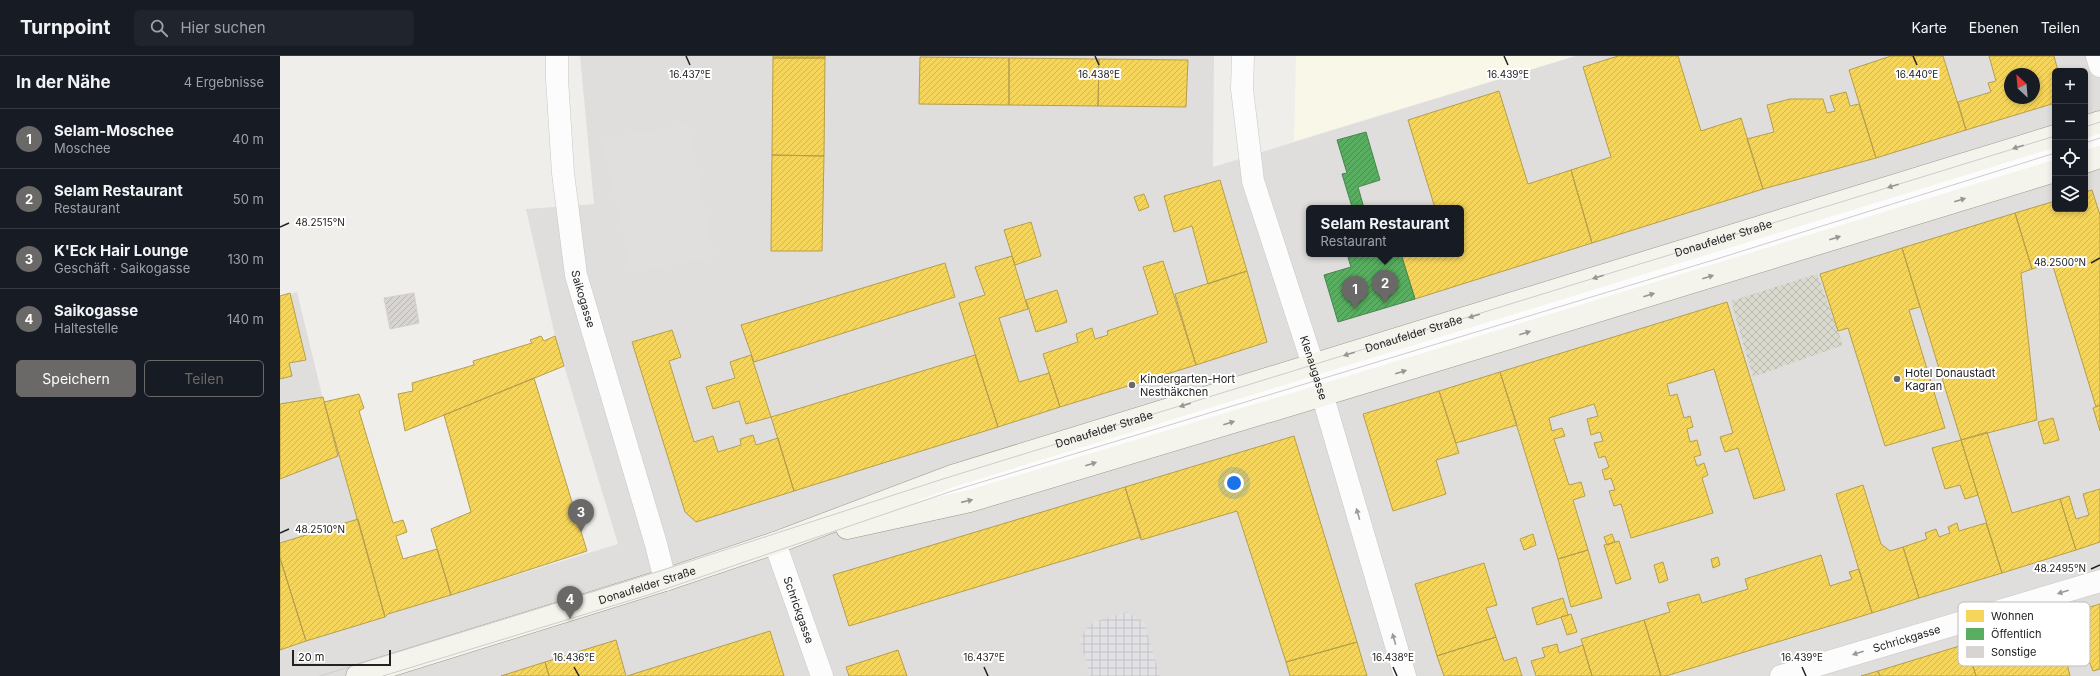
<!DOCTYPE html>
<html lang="de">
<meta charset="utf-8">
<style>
:root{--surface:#171b24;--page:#20242c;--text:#f1f3f6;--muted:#9ea1a6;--line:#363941;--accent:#6a6968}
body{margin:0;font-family:Inter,sans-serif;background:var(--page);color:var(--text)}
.controls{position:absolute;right:12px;top:12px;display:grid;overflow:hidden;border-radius:6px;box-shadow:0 2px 6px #0003}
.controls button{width:36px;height:36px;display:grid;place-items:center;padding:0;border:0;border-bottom:1px solid var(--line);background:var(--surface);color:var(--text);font:20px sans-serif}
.compass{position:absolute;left:1724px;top:12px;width:36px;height:36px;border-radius:50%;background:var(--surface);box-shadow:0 2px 6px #0003;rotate:334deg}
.scale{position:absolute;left:12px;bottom:10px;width:99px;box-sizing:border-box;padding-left:4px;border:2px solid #222;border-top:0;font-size:11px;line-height:14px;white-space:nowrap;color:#222;-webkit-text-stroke:3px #fff;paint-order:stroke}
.you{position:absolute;left:954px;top:427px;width:14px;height:14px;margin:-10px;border:3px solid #fff;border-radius:50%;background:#1a73e8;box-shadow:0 0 0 6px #1a73e833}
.badge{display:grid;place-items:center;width:26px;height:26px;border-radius:50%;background:var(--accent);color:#fff;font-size:13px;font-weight:700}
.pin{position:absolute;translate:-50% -33px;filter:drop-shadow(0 1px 2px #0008)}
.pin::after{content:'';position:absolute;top:21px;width:14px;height:12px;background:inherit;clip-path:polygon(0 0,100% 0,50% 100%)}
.popup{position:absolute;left:1026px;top:149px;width:158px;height:52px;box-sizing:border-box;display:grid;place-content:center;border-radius:6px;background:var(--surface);filter:drop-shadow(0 1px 3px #0005);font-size:13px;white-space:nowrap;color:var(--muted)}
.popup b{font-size:15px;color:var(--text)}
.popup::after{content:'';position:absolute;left:50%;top:100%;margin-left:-8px;border:8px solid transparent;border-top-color:var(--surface)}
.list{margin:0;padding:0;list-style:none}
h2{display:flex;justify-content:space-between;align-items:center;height:52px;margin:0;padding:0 16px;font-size:17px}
h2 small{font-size:13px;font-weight:400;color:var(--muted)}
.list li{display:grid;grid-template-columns:26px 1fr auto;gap:12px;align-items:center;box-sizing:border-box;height:60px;padding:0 16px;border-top:1px solid var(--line)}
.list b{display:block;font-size:15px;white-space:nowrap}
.list p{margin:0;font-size:13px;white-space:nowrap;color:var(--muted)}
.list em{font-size:13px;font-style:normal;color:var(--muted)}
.actions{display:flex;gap:8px;padding:12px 16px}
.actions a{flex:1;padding:9px 0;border:1px solid var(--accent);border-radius:6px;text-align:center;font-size:14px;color:var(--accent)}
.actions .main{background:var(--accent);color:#fff}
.icon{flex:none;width:22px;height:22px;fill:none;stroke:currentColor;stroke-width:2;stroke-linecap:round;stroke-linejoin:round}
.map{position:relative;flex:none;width:1820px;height:620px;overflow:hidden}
header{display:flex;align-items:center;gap:24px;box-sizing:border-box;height:56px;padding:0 20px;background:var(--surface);border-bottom:1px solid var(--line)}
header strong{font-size:19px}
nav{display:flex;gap:22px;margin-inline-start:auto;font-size:14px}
.search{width:280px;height:36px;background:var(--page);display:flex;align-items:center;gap:10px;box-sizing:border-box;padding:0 14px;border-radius:6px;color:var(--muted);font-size:15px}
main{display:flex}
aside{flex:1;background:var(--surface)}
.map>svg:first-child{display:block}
.residential{fill:#dfdedc;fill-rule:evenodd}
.education{fill:#f8f7e8}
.construction{fill:url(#construction-cross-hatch)}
.parking{fill:#e0dfde}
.plaza{fill:url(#plaza-grid)}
.homes{fill:url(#homes-hatch);stroke:#b69f4b;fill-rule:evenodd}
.public{fill:url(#public-hatch);stroke:#49844e}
.building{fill:url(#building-hatch);stroke:#d3d0cc}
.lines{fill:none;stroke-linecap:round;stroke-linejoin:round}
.service-casing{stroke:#c9c8c7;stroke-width:17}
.minor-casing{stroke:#c9c8c7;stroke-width:23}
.secondary-casing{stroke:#999a82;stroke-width:23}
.service{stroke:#fdfcfc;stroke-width:16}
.minor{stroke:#fdfcfc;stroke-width:22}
.secondary{stroke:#f4f4ed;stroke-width:22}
.tram{stroke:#ccc;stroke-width:1}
.oneway{fill:#969692}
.oneway2{fill:#9a9a9a}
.ticks{fill:none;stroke:#222;stroke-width:1.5}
.poi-dot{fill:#6a6968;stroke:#fff;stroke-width:1.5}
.labels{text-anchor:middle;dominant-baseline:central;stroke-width:4;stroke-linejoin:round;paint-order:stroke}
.street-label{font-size:11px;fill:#222;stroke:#fff}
.poi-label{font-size:11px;fill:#222;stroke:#fff;text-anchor:start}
.key{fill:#fff;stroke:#bdbdbd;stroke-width:1}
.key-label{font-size:11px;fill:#222}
.ticks-label{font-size:10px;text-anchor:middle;fill:#222;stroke:#fff;stroke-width:4;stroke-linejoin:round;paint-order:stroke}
</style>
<header>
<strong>Turnpoint</strong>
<div class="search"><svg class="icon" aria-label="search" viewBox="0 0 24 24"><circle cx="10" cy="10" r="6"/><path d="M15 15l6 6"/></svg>Hier suchen</div>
<nav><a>Karte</a><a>Ebenen</a><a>Teilen</a></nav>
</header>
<main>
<aside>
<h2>In der Nähe<small>4 Ergebnisse</small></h2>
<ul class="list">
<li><span class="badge">1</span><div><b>Selam-Moschee</b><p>Moschee</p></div><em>40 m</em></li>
<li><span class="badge">2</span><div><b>Selam Restaurant</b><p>Restaurant</p></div><em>50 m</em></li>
<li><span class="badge">3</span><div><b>K'Eck Hair Lounge</b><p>Geschäft · Saikogasse</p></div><em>130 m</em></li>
<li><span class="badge">4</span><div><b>Saikogasse</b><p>Haltestelle</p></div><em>140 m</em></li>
</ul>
<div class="actions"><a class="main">Speichern</a><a>Teilen</a></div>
</aside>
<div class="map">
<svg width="1820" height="620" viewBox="0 0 1820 620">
<defs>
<pattern id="construction-cross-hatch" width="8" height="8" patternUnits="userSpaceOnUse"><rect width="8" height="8" fill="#d9d9cd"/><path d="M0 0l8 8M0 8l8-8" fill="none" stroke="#babab0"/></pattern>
<pattern id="plaza-grid" width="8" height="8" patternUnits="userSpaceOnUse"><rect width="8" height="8" fill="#e2e1e5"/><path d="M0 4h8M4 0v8" fill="none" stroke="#c2c1c4"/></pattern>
<pattern id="homes-hatch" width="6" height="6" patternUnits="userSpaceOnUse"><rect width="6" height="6" fill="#f6d55c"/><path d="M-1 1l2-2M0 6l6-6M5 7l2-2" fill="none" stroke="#d3b750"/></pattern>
<pattern id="public-hatch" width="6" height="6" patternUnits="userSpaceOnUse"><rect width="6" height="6" fill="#5aae61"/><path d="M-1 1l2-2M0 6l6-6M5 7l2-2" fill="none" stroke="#4a8d50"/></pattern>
<pattern id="building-hatch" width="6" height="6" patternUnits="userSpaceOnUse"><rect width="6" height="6" fill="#d7d4d2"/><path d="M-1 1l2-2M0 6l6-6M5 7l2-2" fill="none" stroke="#b8b6b4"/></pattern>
</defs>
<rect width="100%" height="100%" fill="#f0eeeb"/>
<path class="residential" d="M300,0H934L933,111L1295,0H1820V620H0V241L17,236L50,372L108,558L338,488L275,280L246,153L314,148ZM1775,15H1805V153H1775ZM1730,18H1754V42H1730ZM1029,152H1181V198H1029Z"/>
<path class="education" d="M1016,0H1295L1014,85Z"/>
<path class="construction" d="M1537,218L1563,289L1473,321L1451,245Z"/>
<path class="parking" d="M408,68L434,201L352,217L322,84Z"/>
<path class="plaza" d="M847,556L864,566L880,620H810L800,584L805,574L814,566Z"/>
<path class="homes" d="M493,0H545V2H493Z
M1338,0H1398L1421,75L1461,62L1483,133L1312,187L1291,114L1331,101L1303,11Z
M1611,0H1663L1686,74L1596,102L1569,14Z
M1709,0H1774L1778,15H1775V47L1686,74L1678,46L1711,36L1708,27L1716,25ZM1730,18H1754V42H1730Z
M640,1L729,2V49L639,48Z
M493,2H545L544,100L492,99Z
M729,2L819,3L818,50L729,49Z
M819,3L908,4L906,51L818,50Z
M1219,35L1248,128L1291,114L1312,187L1135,243L1121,198H1181V152H1155L1128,64Z
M1566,36L1570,50L1579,48L1596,102L1483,133L1467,83L1494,76L1487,49L1510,43H1543L1547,57L1555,55L1550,40Z
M492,99L544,100L542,195H491Z
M940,124L967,215L928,228L912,170L894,176L884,140Z
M1812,134L1820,159V349L1816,351L1772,207L1752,213L1735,157L1775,145V153H1805V136Z
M864,138L869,151L859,155L854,141Z
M1735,157L1752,213L1741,217L1757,364L1681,384L1622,192Z
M751,166L761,200L735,209L724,174Z
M1622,192L1640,251L1629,254L1665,372L1605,390L1568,272L1558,275L1540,218Z
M732,200L748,253L719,262L739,326L769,317L780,351L718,371L679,247L705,239L695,211Z
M883,205L916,309L780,351L763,298L798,286L796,278L812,272L815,283L828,279L827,275L878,258L863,211Z
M665,207L675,241L474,306L461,269Z
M967,215L987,286L916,309L895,238Z
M777,234L787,266L756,276L746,244Z
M10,237L26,304L9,307L12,320L0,323V240Z
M1447,246L1505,434L1474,443L1458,392L1445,396L1440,381L1453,377L1434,313L1387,328L1390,340L1397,338L1404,362L1410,360L1413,371L1407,373L1410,386L1417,384L1421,399L1414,401L1417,410L1424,407L1428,419L1422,422L1433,457L1351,482L1341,448L1334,450L1329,435L1335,434L1331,422L1325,424L1322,414L1329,411L1325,400L1319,402L1314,387L1323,385L1320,376L1311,379L1307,363L1318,360L1314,348L1269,362L1272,375L1282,372L1285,380L1274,383L1289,429L1301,426L1305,440L1293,444L1308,494L1278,503L1220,316Z
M392,274L401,301L389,305L414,386L433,380L438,396L461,389L460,383L473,379L476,389L498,382L514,435L416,466L405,456L352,286Z
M261,280L264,285L275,280L284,310L125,375L118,338L133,335L132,327L194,309L193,305L252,287L250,284Z
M471,299L491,361L466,368L459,345L433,353L426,331L455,322L450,306Z
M695,299L718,371L514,435L491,361Z
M1220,316L1237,369L1176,387L1159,335Z
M254,322L307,495L171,539L151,473L191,456L164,359Z
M1159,335L1179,397L1156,404L1166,438L1113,455L1083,358Z
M79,338L84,352L79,355L113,467L123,464L127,476L116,480L123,503L157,493L171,539L108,558L105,561L44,346Z
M43,341L58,400L0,423V348Z
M1820,349V375L1813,352Z
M1773,362L1779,384L1764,388L1758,366Z
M1707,376L1732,457L1780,443L1796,494L1722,517L1681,384Z
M1014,380L1077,586L1006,606L957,455L861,484L845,431Z
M1681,384L1698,439L1685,443L1680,429L1665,433L1652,392Z
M1583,429L1601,488L1610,495L1623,491L1639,542L1592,557L1556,438Z
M845,431L861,481L569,570L553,519Z
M1820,433V486L1796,494L1780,443L1789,440L1796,463L1809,459L1803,438Z
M78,463L105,561L26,585L0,502V487Z
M1677,467L1679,475L1706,467L1722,517L1639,542L1623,491L1647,483L1645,477L1656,473L1659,481L1670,477L1668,471Z
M1253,478L1256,489L1244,494L1240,483Z
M1332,478L1335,486L1327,489L1324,481Z
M1339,485L1351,523L1336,528L1324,489Z
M1308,494L1322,542L1291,551L1278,503Z
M1541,499L1550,530L1572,523L1569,516L1579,513L1592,557L1386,620H1381L1364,564L1390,556L1387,547L1419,538L1422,547L1468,533L1465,523Z
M1438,501L1440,509L1433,512L1431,503Z
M0,502L26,585L0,594Z
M1383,506L1388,524L1379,527L1374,509Z
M1204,507L1217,549L1206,552L1216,581L1157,600L1135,528Z
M1283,542L1288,559L1257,569L1252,552Z
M1820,548V613L1813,615L1806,598L1787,605L1776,561Z
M1291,558L1297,576L1287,579L1281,561Z
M1776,561L1790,620H1696L1686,588Z
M1364,564L1381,620H1312L1301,583Z
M490,575L504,620H347Z
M1216,581L1224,605L1236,601L1242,620H1164L1157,600Z
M336,584L346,620H269L265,606Z
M1077,586L1087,620H1010L1006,606Z
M1277,588L1279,597L1303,589L1312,620H1256L1251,605L1265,601L1262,592Z
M1686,588L1696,620H1600L1598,615Z
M618,594L627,620H569L566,611Z
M265,606L269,620H221Z
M1598,615L1600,620H1581Z"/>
<path class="public" d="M1086,76L1100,124L1078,131L1084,152H1067L1072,151L1062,118L1067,117L1057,84Z
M1067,198H1121L1135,243L1058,266L1044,219L1071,211Z"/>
<path class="building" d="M134,237L139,267L110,273L104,242Z"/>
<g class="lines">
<g class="service-casing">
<path id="service" d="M1805,87L1820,82
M628,450L672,435L1440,202L1775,97"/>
</g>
<g class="minor-casing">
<g id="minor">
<path id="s1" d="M277,0V23L283,117L296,219L376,488L385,524"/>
<path id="s2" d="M963,0L962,33L973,125L1038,324L1125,620"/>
<path d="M1817,0L1820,10"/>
<path id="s3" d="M495,487L542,620"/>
<path id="s4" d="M1501,620L1820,525"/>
</g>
</g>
<g class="secondary-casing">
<g id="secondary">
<path d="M1805,71L1820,66"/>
<path d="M1805,106L1820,101"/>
<path d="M567,472L690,445L1043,339L1775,115"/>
<path id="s5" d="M77,620L385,524L495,487L672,420L1775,80"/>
</g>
</g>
<use href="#service" class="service"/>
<use href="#minor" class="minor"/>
<use href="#secondary" class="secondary"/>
<g class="tram">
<path d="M1805,71L1820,66"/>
<path d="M1805,87L1820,82"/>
<path id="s6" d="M40,620L383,514L666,422L1775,80"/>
<path d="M103,620L368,539L672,435L1440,202L1775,97"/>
</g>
</g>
<defs><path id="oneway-solid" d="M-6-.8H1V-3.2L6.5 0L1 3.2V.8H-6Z"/></defs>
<g class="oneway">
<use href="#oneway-solid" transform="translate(1738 91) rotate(163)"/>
<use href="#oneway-solid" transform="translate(1613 130) rotate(163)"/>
<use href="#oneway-solid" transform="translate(1680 144) rotate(-17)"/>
<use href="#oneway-solid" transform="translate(1555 182) rotate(-17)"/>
<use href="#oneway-solid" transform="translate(1318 221) rotate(163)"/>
<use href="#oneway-solid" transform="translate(1428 221) rotate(-17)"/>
<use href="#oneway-solid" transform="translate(1369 239) rotate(-17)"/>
<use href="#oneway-solid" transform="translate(1194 260) rotate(163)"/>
<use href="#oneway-solid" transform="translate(1245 277) rotate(-17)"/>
<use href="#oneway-solid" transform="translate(1069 298) rotate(163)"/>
<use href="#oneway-solid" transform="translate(1121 316) rotate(-17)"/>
<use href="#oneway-solid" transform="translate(905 349) rotate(163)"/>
<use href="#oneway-solid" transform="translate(949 367) rotate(-17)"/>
<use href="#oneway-solid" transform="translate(811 408) rotate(-17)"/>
<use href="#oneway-solid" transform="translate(687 445) rotate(-13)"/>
</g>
<g class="oneway2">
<use href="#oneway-solid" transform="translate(1078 458) rotate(-106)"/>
<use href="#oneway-solid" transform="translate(1783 536) rotate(163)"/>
<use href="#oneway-solid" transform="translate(1114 583) rotate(-106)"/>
<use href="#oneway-solid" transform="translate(1578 597) rotate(163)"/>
</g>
<path class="ticks" d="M406,0L410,9M815,0L819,9M1224,0L1228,9M1633,0L1637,9M0,171L9,167M1811,207L1820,202M0,477L9,473M1811,513L1820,509M294,611L299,620M704,611L708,620M1113,611L1117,620M1522,611L1526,620"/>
<g class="poi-dot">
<circle cx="1617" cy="323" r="4"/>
<circle cx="852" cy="329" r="4"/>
</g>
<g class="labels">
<g class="street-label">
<text stroke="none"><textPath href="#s6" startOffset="1470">Donaufelder Straße</textPath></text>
<text stroke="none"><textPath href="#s1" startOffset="245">Saikogasse</textPath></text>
<text stroke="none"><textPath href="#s6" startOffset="1146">Donaufelder Straße</textPath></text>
<text stroke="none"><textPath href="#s2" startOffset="322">Klenaugasse</textPath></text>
<text stroke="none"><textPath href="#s6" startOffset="822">Donaufelder Straße</textPath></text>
<text stroke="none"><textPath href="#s5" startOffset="304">Donaufelder Straße</textPath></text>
<text stroke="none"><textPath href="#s3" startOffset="71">Schrickgasse</textPath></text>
<text stroke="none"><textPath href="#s4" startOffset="131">Schrickgasse</textPath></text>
</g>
<g class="poi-label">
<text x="1625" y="317">Hotel Donaustadt<tspan x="1625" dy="13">Kagran</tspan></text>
<text x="860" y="323">Kindergarten-Hort<tspan x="860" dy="13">Nesthäkchen</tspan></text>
</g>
</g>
<rect x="1678" y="546" width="132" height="64" rx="6" class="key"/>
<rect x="1686" y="554" width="18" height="12" fill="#f6d55c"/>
<rect x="1686" y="572" width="18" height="12" fill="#5aae61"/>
<rect x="1686" y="590" width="18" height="12" fill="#d7d4d2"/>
<g class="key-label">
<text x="1711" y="564">Wohnen</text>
<text x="1711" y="582">Öffentlich</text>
<text x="1711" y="600">Sonstige</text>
</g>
<g class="ticks-label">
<text x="410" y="22">16.437°E</text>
<text x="819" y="22">16.438°E</text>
<text x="1228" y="22">16.439°E</text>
<text x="1637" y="22">16.440°E</text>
<text x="40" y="170">48.2515°N</text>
<text x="1780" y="210">48.2500°N</text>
<text x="40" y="477">48.2510°N</text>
<text x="1780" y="516">48.2495°N</text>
<text x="294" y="605">16.436°E</text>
<text x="704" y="605">16.437°E</text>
<text x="1113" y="605">16.438°E</text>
<text x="1522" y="605">16.439°E</text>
</g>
</svg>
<div class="controls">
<button>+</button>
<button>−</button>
<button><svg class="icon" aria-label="locate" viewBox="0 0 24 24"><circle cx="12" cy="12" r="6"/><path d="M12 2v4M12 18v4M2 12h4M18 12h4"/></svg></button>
<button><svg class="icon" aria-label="layers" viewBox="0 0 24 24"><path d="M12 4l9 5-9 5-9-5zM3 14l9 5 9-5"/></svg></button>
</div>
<svg class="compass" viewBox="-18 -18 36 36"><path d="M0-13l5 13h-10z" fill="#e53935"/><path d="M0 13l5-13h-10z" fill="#9ea1a6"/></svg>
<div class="scale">20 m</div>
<div class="you"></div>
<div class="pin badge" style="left:1075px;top:253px">1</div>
<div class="pin badge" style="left:1105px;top:247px">2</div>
<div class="popup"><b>Selam Restaurant</b>Restaurant</div>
<div class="pin badge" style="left:301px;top:476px">3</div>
<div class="pin badge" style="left:290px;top:563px">4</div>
</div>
</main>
